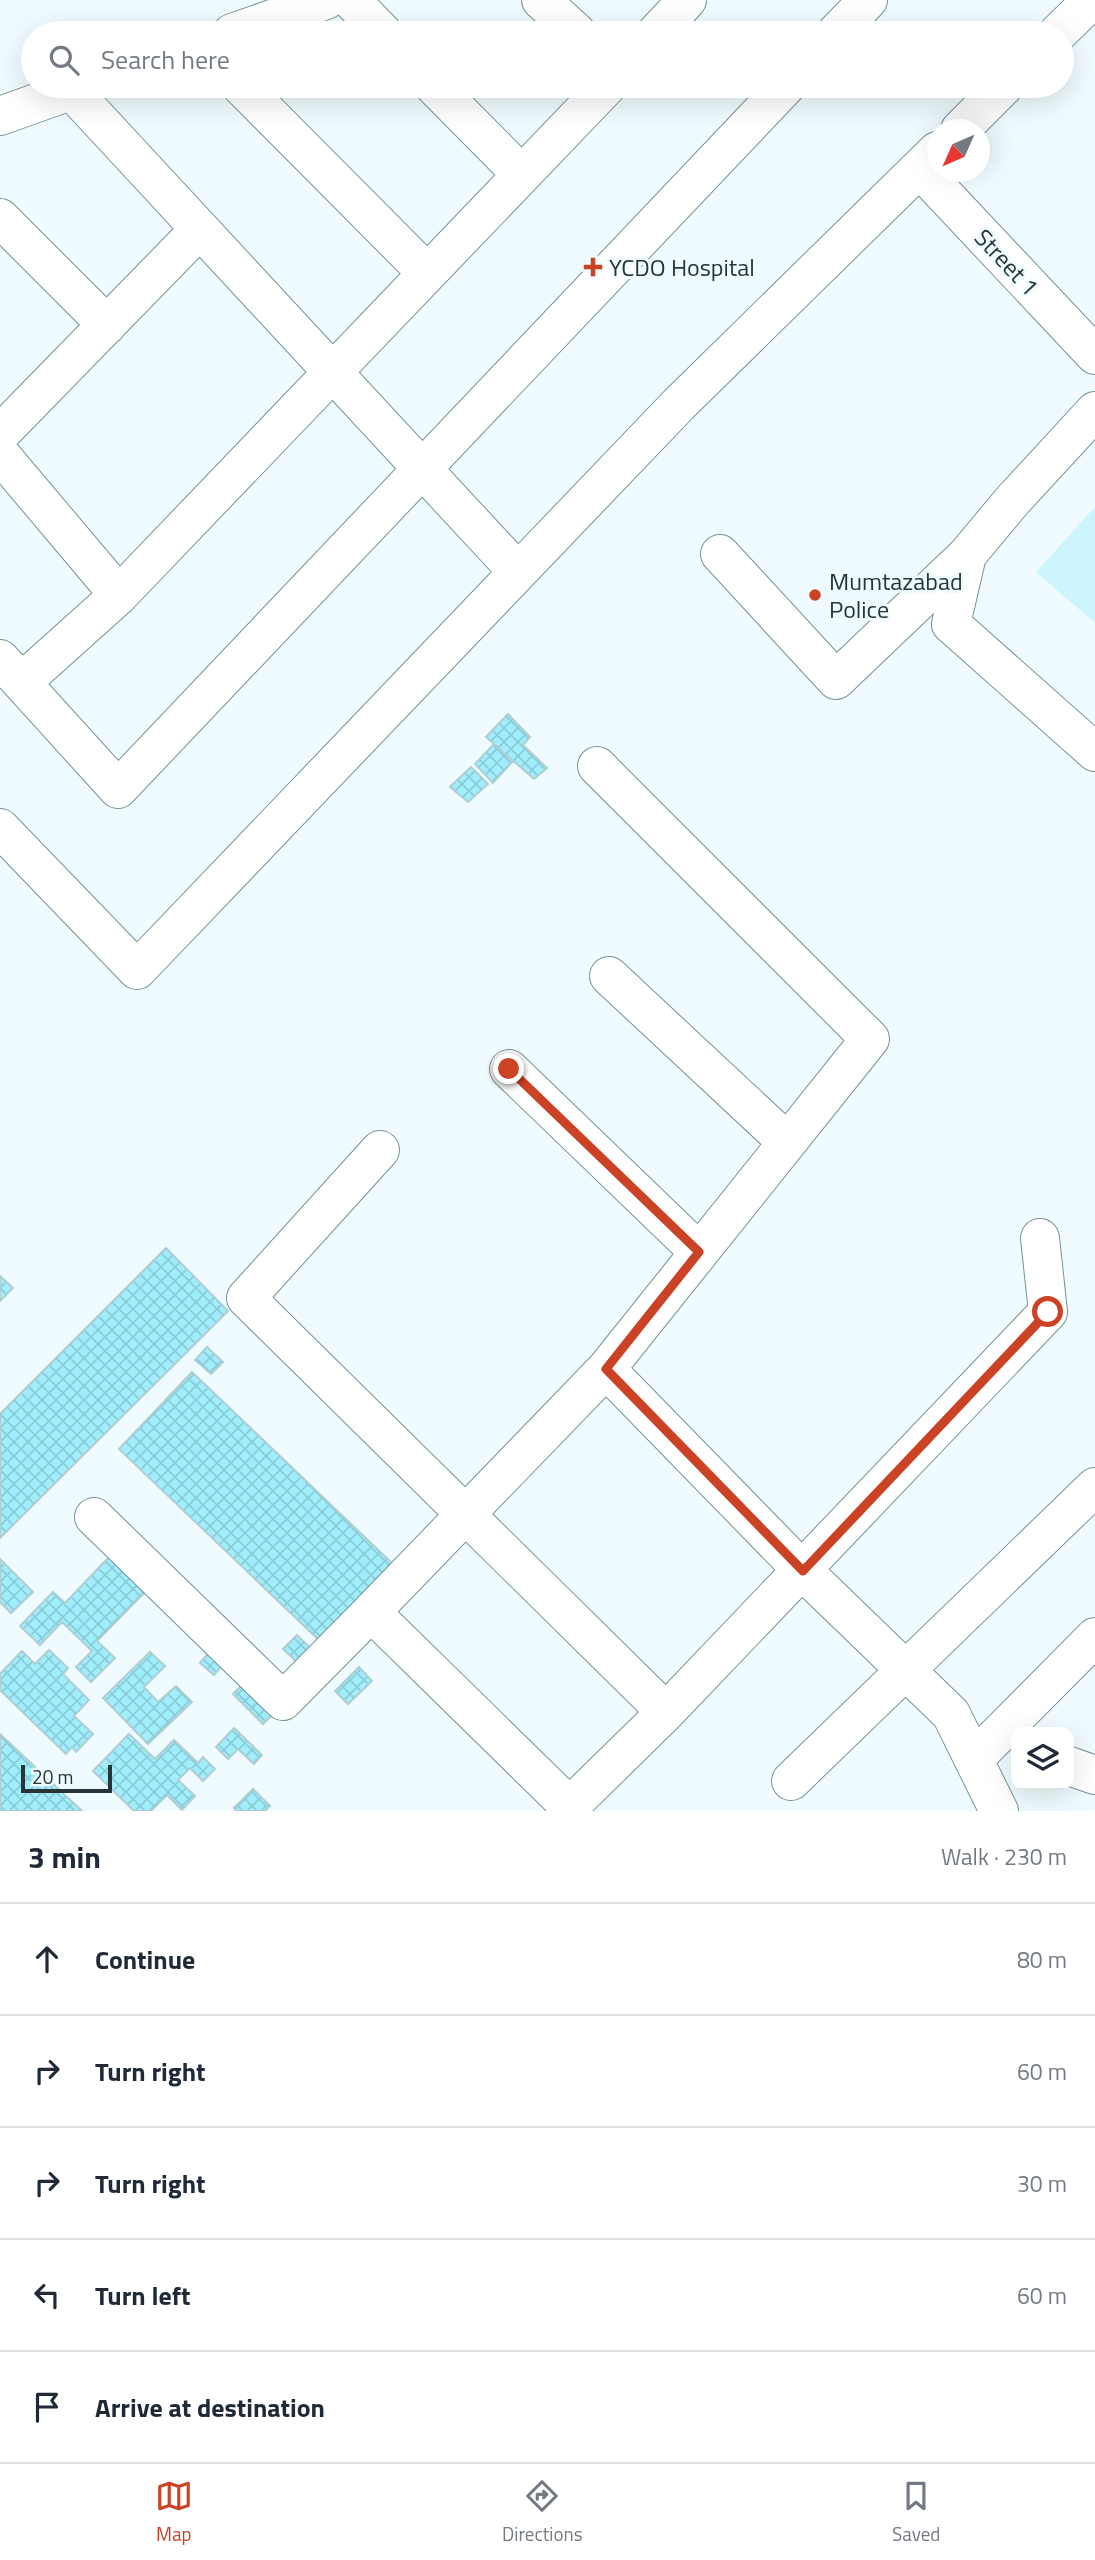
<!DOCTYPE html>
<meta charset="utf-8">
<style>
:root{--surface:#fff;--page:#f6f6f7;--text:#1f2937;--muted:#747a83;--line:#e0e1e3;--accent:#cc4225}
body{margin:0;font-family:"Titillium Web",sans-serif;background:var(--page);color:var(--text)}
.controls{position:absolute;right:21px;bottom:21px;display:grid;overflow:hidden;border-radius:14px;box-shadow:0 7px 28px #0002}
.controls button{width:63px;height:63px;display:grid;place-items:center;padding:0;border:0;border-bottom:2px solid var(--line);background:var(--surface);color:var(--text);font:35px sans-serif}
.compass{position:absolute;left:927px;top:119px;width:63px;height:63px;border-radius:50%;background:var(--surface);box-shadow:0 7px 28px #0002;rotate:225deg}
.scale{position:absolute;left:21px;bottom:18px;width:91px;box-sizing:border-box;padding-left:7px;border:4px solid #283537;border-top:0;font-size:19px;line-height:24px;white-space:nowrap;color:#283537;-webkit-text-stroke:5px #effbfe;paint-order:stroke}
.stop{position:absolute;width:21px;height:21px;margin:-16px;border:5px solid #cc4225;border-radius:50%;background:#fff}
.stop.end{background:#cc4225;border-color:#fff;box-shadow:0 2px 7px #0008}
.list{margin:0;padding:0;list-style:none}
h2{display:flex;justify-content:space-between;align-items:center;height:91px;margin:0;padding:0 28px;font-size:30px}
h2 small{font-size:23px;font-weight:400;color:var(--muted)}
.list li{display:grid;grid-template-columns:46px 1fr auto;gap:21px;align-items:center;box-sizing:border-box;height:112px;padding:0 28px;border-top:2px solid var(--line)}
.list b{display:block;font-size:26px;white-space:nowrap}
.list em{font-size:23px;font-style:normal;color:var(--muted)}
.icon{flex:none;width:38px;height:38px;fill:none;stroke:currentColor;stroke-width:2;stroke-linecap:round;stroke-linejoin:round}
.map{position:relative;flex:none;width:1095px;height:1811px;overflow:hidden}
.search{position:absolute;background:var(--surface);box-shadow:0 7px 28px #0002;left:21px;right:21px;top:21px;height:77px;display:flex;align-items:center;gap:18px;box-sizing:border-box;padding:0 24px;border-radius:38px;color:var(--muted);font-size:26px}
.sheet{height:651px;background:var(--surface)}
nav{display:flex;justify-content:space-around;align-items:center;box-sizing:border-box;height:98px;border-top:2px solid var(--line);background:var(--surface);font-size:19px;color:var(--muted)}
nav a{display:grid;justify-items:center;gap:4px}
nav .on{color:var(--accent)}
.map>svg:first-child{display:block}
.built{fill:#ccf5fd}
.building{fill:url(#building-cross-hatch);stroke:#afced3;stroke-width:2}
.lines{fill:none;stroke-linecap:round;stroke-linejoin:round}
.minor-casing{stroke:#759398;stroke-width:40}
.minor{stroke:#fff;stroke-width:38}
.route{stroke:#cc4225;stroke-width:9}
.poi-dot{fill:#cc4225;stroke:#effbfe;stroke-width:2.5}
.labels{text-anchor:middle;dominant-baseline:central;stroke-width:6;stroke-linejoin:round;paint-order:stroke}
.street-label{font-size:24px;fill:#283537;stroke:#effbfe}
.poi-label{font-size:24px;fill:#283537;stroke:#effbfe;text-anchor:start}
</style>
<div class="map">
<svg width="1095" height="1811" viewBox="0 0 1095 1811">
<defs>
<pattern id="building-cross-hatch" width="8" height="8" patternUnits="userSpaceOnUse" patternTransform="scale(1.75)"><rect width="8" height="8" fill="#a0eefc"/><path d="M0 0l8 8M0 8l8-8" fill="none" stroke="#8acdd9"/></pattern>
</defs>
<rect width="100%" height="100%" fill="#effbfe"/>
<path class="built" d="M1095,507V623L1036,572Z"/>
<path class="building" d="M508,714L530,737L523,745L547,768L534,779L486,737Z
M494,744L513,761L493,783L475,764Z
M471,767L488,784L468,802L450,787Z
M166,1248L228,1311L0,1538V1414Z
M0,1276L13,1288L0,1301Z
M207,1347L223,1362L211,1374L195,1360Z
M192,1372L395,1566L322,1643L119,1449Z
M113,1553L149,1588L97,1641L115,1658L91,1682L76,1667L92,1651L62,1622L40,1645L20,1626L53,1592L65,1603Z
M0,1559L33,1592L11,1613L0,1602Z
M297,1635L312,1650L299,1664L283,1649Z
M212,1649L226,1661L214,1675L200,1663Z
M49,1650L68,1668L63,1674L89,1700L74,1716L93,1734L76,1752L72,1747L66,1754L0,1690V1674L22,1651L35,1664Z
M150,1652L165,1666L144,1687L158,1702L176,1686L192,1702L148,1744L103,1698Z
M359,1667L372,1681L348,1704L335,1691Z
M248,1679L278,1709L263,1724L233,1694Z
M234,1728L262,1755L254,1764L238,1749L228,1759L216,1747Z
M0,1734L82,1811H0Z
M129,1734L155,1759L174,1740L198,1763L203,1757L215,1769L203,1781L190,1768L178,1780L195,1796L182,1810L167,1795L151,1811H134L93,1771Z
M253,1789L270,1806L265,1811H236L234,1808Z"/>
<g class="lines">
<g class="minor-casing">
<path id="minor" d="M351,0L383,33
M541,0L577,33
M232,33L326,0
M656,33L687,0
M836,33L868,0
M1058,33L1092,0
M241,86L427,273
M434,86L521,174
M71,90L518,572
M0,116L84,86
M960,130L1004,86
M920,169L1095,355
M0,218L107,325
M1095,411L1012,501L967,555L951,624L1095,752
M0,434L200,229
M0,454L119,595
M720,554L836,680L967,555
M0,659L118,789L786,86
M22,682L119,595L607,86
M597,766L870,1039L606,1369L803,1571L951,1714L999,1811
M0,828L137,970L679,404L937,151
M609,976L787,1142
M509,1069L699,1252
M380,1150L246,1298L666,1712
M94,1517L283,1701L371,1612
M974,1759L1095,1637
M1069,1766L1095,1775
M791,1781L1095,1487
M570,1807L371,1612L606,1369
M565,1811L666,1712L1048,1312L1040,1238"/>
</g>
<use href="#minor" class="minor"/>
</g>
<g class="lines">
<path class="route" d="M509,1069L699,1252L606,1369L803,1571L1048,1312"/>
</g>
<g class="poi-dot">
<path d="M589.5 256.5h7v7h7v7h-7v7h-7v-7h-7v-7h7z"/>
<circle cx="815" cy="595" r="7"/>
</g>
<g class="labels">
<g class="street-label">
<text transform="translate(1007 262) rotate(47)">Street 1</text>
</g>
<g class="poi-label">
<text x="609" y="267">YCDO Hospital</text>
<text x="829" y="581">Mumtazabad<tspan x="829" dy="28">Police</tspan></text>
</g>
</g>
</svg>
<div class="controls">
<button><svg class="icon" aria-label="layers" viewBox="0 0 24 24"><path d="M12 4l9 5-9 5-9-5zM3 14l9 5 9-5"/></svg></button>
</div>
<svg class="compass" viewBox="-18 -18 36 36"><path d="M0-13l5 13h-10z" fill="#e53935"/><path d="M0 13l5-13h-10z" fill="#747a83"/></svg>
<div class="scale">20 m</div>
<div class="stop" style="left:1048px;top:1312px"></div>
<div class="stop end" style="left:509px;top:1069px"></div>
<div class="search"><svg class="icon" aria-label="search" viewBox="0 0 24 24"><circle cx="10" cy="10" r="6"/><path d="M15 15l6 6"/></svg>Search here</div>
</div>
<section class="sheet">
<h2>3 min<small>Walk · 230 m</small></h2>
<ul class="list">
<li><svg class="icon" aria-label="ahead" viewBox="0 0 24 24"><path d="M12 20V5M6 11l6-6 6 6"/></svg><div><b>Continue</b></div><em>80 m</em></li>
<li><svg class="icon" aria-label="right" viewBox="0 0 24 24"><path d="M7 20v-9h11M14 6l5 5-5 5"/></svg><div><b>Turn right</b></div><em>60 m</em></li>
<li><svg class="icon" aria-label="right" viewBox="0 0 24 24"><path d="M7 20v-9h11M14 6l5 5-5 5"/></svg><div><b>Turn right</b></div><em>30 m</em></li>
<li><svg class="icon" aria-label="left" viewBox="0 0 24 24"><path d="M17 20v-9H6M10 6l-5 5 5 5"/></svg><div><b>Turn left</b></div><em>60 m</em></li>
<li><svg class="icon" aria-label="arrive" viewBox="0 0 24 24"><path d="M6 21V4h12l-3 4 3 4H6"/></svg><div><b>Arrive at destination</b></div></li>
</ul>
</section>
<nav>
<a class="on"><svg class="icon" aria-label="map" viewBox="0 0 24 24"><path d="M3 6l6-2 6 2 6-2v14l-6 2-6-2-6 2zM9 4v14M15 6v14"/></svg>Map</a>
<a><svg class="icon" aria-label="directions" viewBox="0 0 24 24"><path d="M12 3l9 9-9 9-9-9zM9 14v-3h6M13 9l2 2-2 2"/></svg>Directions</a>
<a><svg class="icon" aria-label="saved" viewBox="0 0 24 24"><path d="M7 4h10v16l-5-4-5 4z"/></svg>Saved</a>
</nav>
